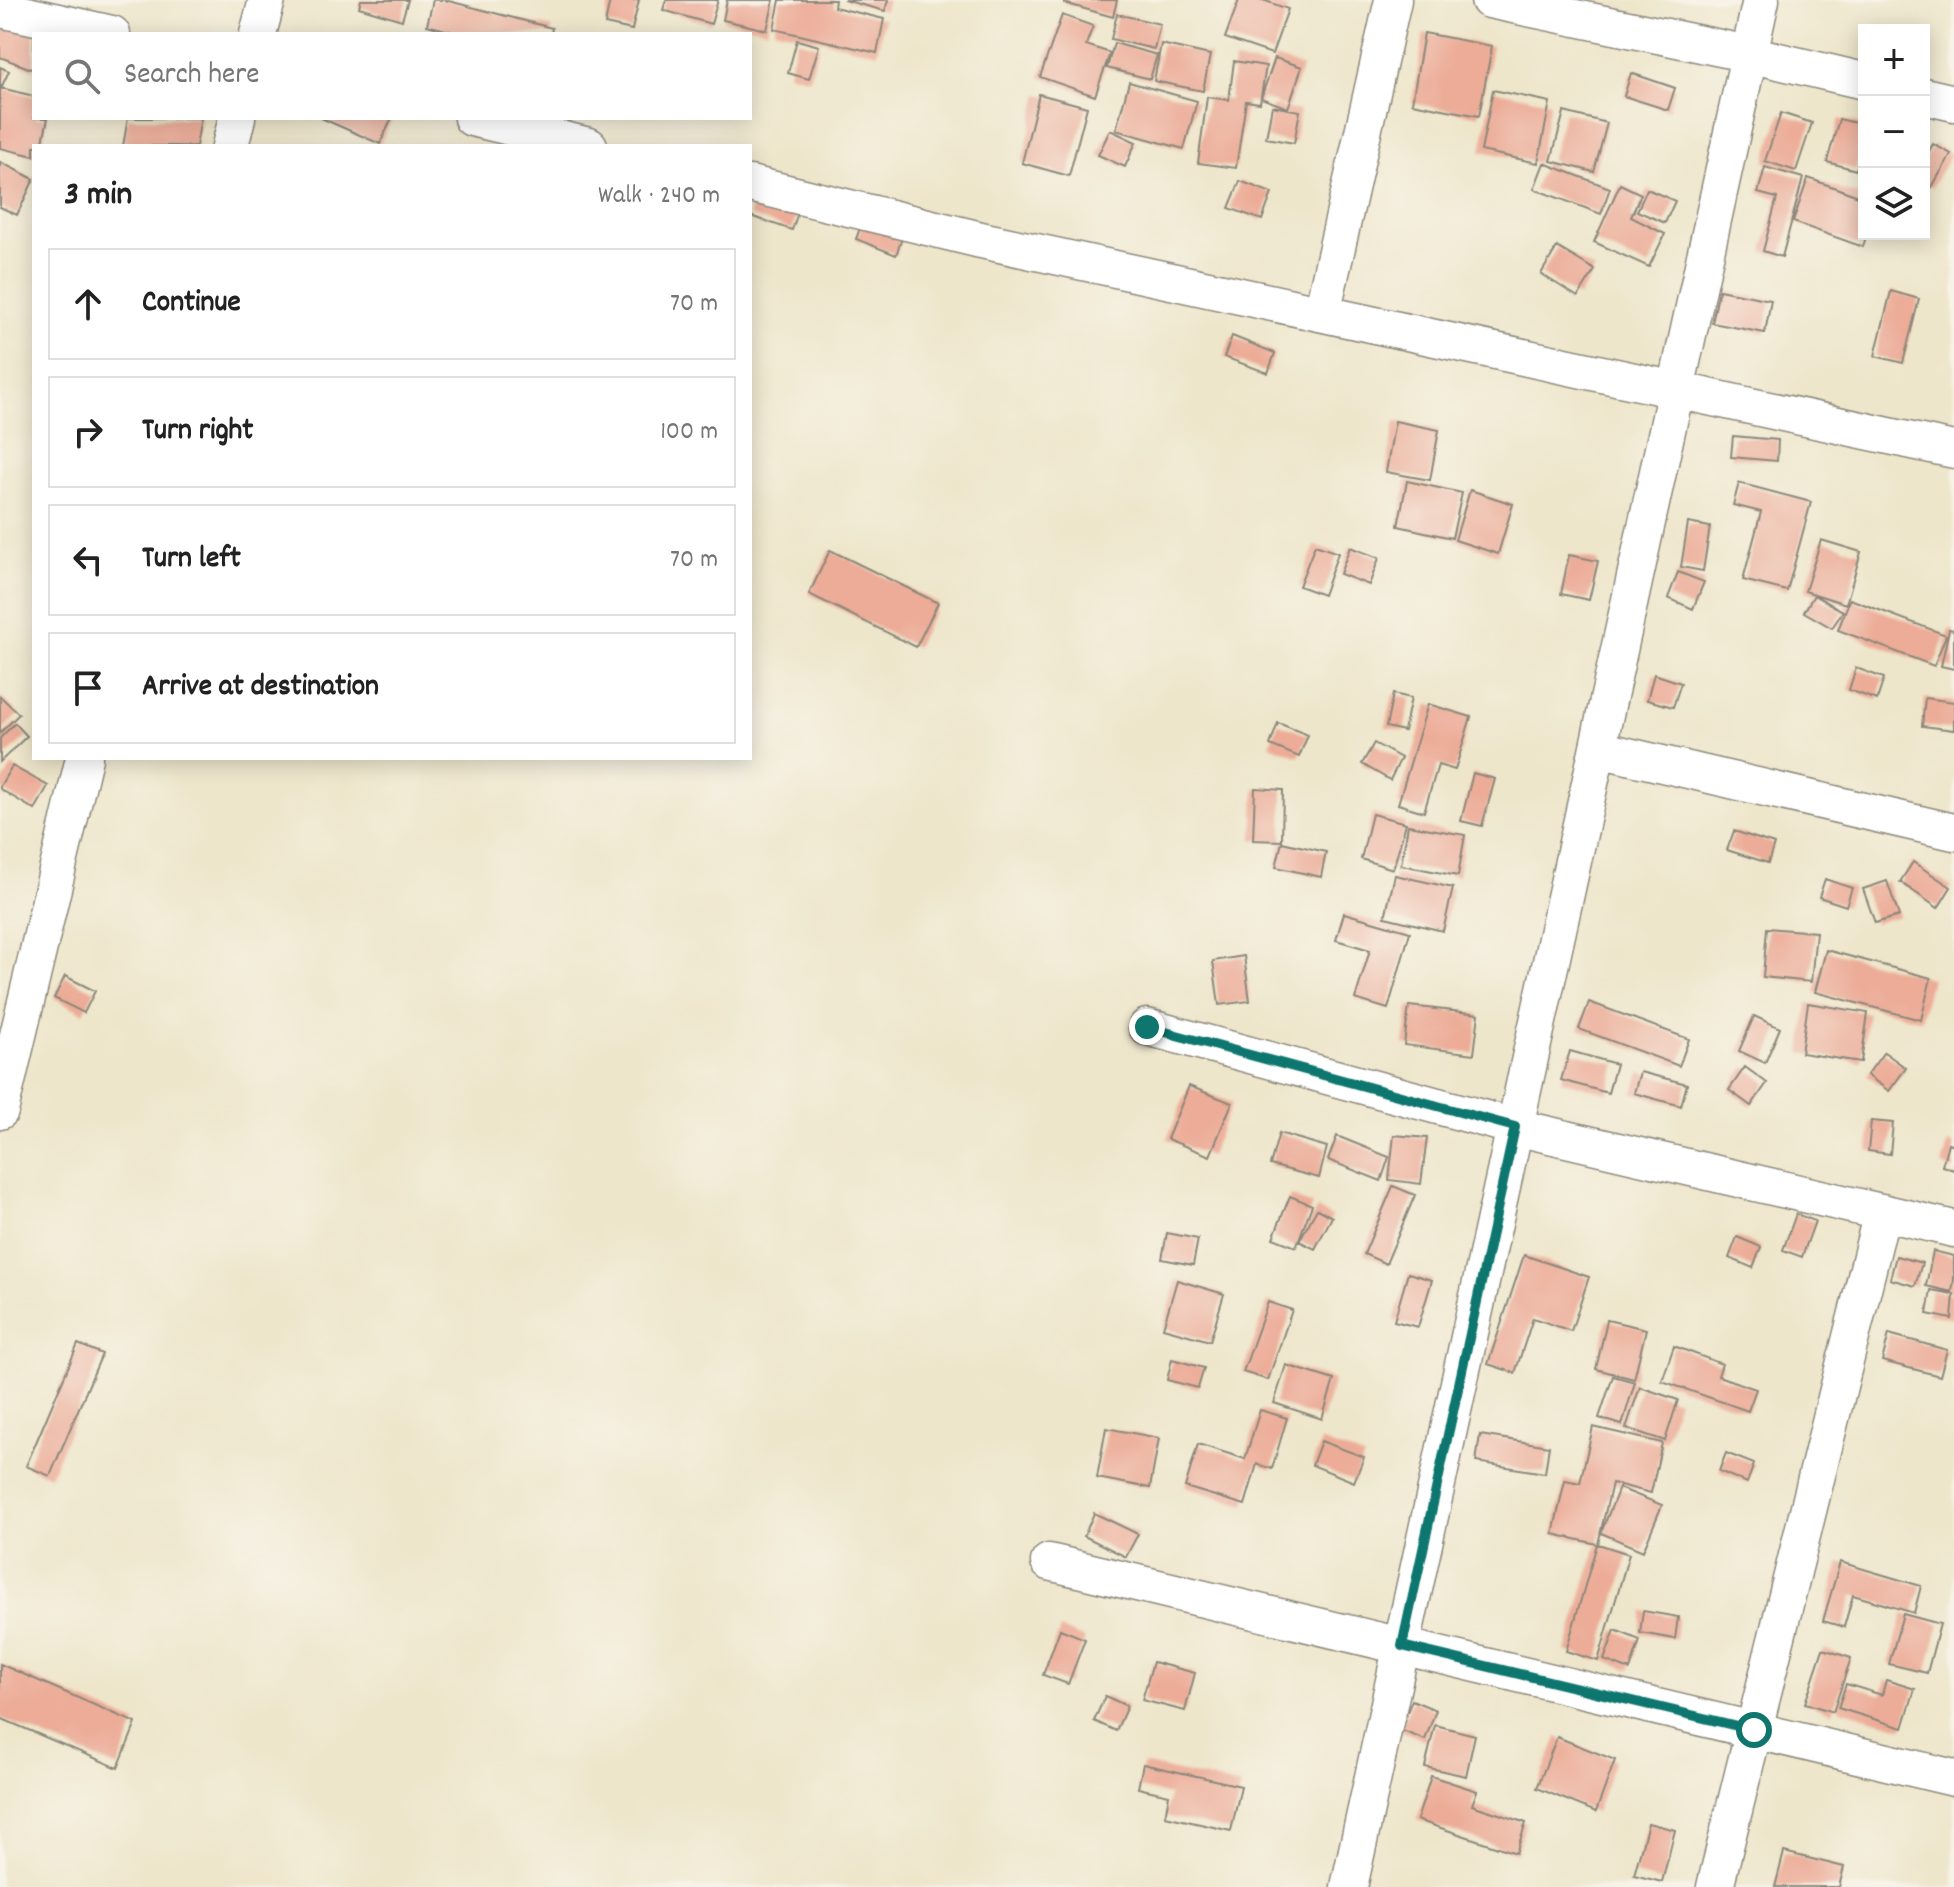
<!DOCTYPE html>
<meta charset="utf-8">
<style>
:root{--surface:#fff;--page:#f2f2f2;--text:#222;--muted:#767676;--line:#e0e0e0}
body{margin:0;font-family:Dekko,sans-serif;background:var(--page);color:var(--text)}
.controls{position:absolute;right:24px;top:24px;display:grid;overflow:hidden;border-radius:0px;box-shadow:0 4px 20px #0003}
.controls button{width:72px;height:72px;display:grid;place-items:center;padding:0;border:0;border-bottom:2px solid var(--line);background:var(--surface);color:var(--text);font:40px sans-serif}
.stop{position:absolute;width:24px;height:24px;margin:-18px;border:6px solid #0f766e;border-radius:50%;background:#fff}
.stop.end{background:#0f766e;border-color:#fff;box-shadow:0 2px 8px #0008}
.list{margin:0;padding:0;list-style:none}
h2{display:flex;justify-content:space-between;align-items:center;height:104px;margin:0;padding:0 32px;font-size:34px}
h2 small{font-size:26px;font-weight:400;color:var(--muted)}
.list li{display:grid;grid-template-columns:52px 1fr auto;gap:24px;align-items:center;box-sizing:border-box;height:112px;margin:0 16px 16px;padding:0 16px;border:2px solid var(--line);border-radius:0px}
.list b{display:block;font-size:30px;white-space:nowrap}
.list em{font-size:26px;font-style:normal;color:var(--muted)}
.icon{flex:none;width:44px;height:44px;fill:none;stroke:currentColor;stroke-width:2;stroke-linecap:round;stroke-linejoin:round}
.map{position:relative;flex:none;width:1954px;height:1887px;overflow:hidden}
.search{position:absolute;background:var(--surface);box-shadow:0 4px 20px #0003;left:32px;top:32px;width:720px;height:88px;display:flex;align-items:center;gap:20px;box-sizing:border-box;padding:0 28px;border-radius:0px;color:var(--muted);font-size:30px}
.panel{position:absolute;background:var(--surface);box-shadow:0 4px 20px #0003;left:32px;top:144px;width:720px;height:616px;border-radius:0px}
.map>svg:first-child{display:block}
.building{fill:#ecac97}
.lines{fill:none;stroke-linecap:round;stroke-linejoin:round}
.street-casing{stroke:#8c887b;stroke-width:39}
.street{stroke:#fff;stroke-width:36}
.route{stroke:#0f766e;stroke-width:10}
</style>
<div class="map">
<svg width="1954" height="1887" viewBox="0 0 1954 1887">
<rect width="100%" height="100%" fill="#f7f3e8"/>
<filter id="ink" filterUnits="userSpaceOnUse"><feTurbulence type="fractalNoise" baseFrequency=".0125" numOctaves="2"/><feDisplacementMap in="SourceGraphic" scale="16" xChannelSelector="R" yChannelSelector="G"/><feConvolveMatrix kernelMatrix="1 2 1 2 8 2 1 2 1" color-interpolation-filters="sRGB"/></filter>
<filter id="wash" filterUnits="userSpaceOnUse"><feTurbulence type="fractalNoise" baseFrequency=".006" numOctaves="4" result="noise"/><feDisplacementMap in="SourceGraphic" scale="32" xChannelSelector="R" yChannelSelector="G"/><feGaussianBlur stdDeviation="1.8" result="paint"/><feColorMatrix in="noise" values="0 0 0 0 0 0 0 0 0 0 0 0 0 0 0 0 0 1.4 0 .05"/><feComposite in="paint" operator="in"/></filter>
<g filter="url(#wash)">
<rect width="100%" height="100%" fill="#eee6cb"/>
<g id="blocks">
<path class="building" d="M361,0H408L402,20L359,7Z
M433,0H445L552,28L551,34H460L427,25Z
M610,0H639L632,30L605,24Z
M666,0H718L711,24L663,10Z
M727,0H774L767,30L723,20Z
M780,0H835L834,7L884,19L877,53L774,29Z
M844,0H888L885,11Z
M1065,0H1117L1113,17L1064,3Z
M1239,0H1263L1288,9L1272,54L1225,38Z
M1117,14L1160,24L1154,49L1111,39Z
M1062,15L1093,26L1086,45L1110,53L1095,96L1040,77Z
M4,20L34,34V70L0,57V32Z
M1424,33L1492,46L1479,116L1412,103Z
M797,40L819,46L809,79L788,73Z
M1114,43L1157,55L1150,79L1107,68Z
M1161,44L1210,55L1203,91L1154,81Z
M1275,58L1302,67L1288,108L1261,98Z
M1234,61L1266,66L1260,103L1246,101L1236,168L1198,163L1207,97L1229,100Z
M0,67L9,71L1,88L34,96V118H48L42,146H34V156L0,148Z
M1631,73L1675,88L1668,110L1624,96Z
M1129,82L1197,101L1184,149L1116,130Z
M1493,90L1550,102L1538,163L1481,151Z
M1039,94L1087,107L1069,176L1022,163Z
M1272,106L1300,111L1294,143L1266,138Z
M1564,112L1607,123L1594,172L1551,161Z
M1781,113L1812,123L1796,171L1765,161Z
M128,118H201L196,146H123Z
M321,118H392L380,144Z
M1839,119L1864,125V140L1856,170L1827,162Z
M1110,130L1136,142L1125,167L1098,155Z
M1933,144L1951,154L1932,187L1924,182V160Z
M0,162L34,179L17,215L0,207Z
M1544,163L1610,188L1601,214L1534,189Z
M1765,167L1803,178L1782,257L1763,251L1777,198L1758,193Z
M1808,178L1864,198V234H1867L1863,247L1793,222Z
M1240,181L1272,193L1262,220L1229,208Z
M1620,184L1641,194L1631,217L1665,234L1649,267L1594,242Z
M750,187L801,204L792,230L750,216Z
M1647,189L1675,201L1665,223L1637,211Z
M862,223L902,238L896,255L856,239Z
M1557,247L1595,270L1578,297L1541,274Z
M1719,290L1771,300L1765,333L1712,323Z
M1891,291L1919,299L1903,363L1875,356Z
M1232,336L1275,353L1268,373L1224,357Z
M1395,421L1439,430L1430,480L1386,472Z
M1733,436L1778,440L1777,461L1731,457Z
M1407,481L1462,493L1452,538L1398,526Z
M1739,483L1811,502L1787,591L1743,580L1761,512L1733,505Z
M1470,490L1513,504L1498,554L1455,540Z
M1688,523L1710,527L1703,571L1681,567Z
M1821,540L1861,552L1846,604L1805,591Z
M1315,545L1338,553L1323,595L1299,586Z
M1350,547L1379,558L1369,585L1340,574Z
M830,550L938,603L916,647L809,594Z
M1569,555L1598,561L1589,600L1561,594Z
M1678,572L1704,582L1693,609L1668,598Z
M1814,595L1843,611L1832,628L1804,612Z
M1850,599L1946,635L1934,666L1838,630Z
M1949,629L1954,630V669L1941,666Z
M1856,668L1884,678L1877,700L1849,690Z
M1654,674L1681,683L1673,707L1647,700Z
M1393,694L1411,698L1404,731L1386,727Z
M0,696L19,714L0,733Z
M1925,698L1954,702V730L1922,726Z
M1428,704L1471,717L1455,770L1438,765L1424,812L1398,804Z
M15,723L27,736L0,762V738Z
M1278,723L1308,735L1299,757L1270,745Z
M1374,743L1401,758L1390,780L1362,764Z
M12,766L48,786L35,810L0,789V786Z
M1473,773L1495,779L1482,826L1461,821Z
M1255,788L1283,790L1282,841L1253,840Z
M1372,814L1406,823L1393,869L1361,859Z
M1408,825L1465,835L1458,876L1401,865Z
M1734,831L1774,844L1768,863L1727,850Z
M1282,842L1326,852L1321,877L1276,867Z
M1913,862L1951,887L1938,908L1900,882Z
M1395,875L1453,888L1443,931L1385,917Z
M1825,879L1852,888L1846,906L1819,897Z
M1887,881L1899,916L1875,923L1863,889Z
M1344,913L1410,932L1388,1009L1355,999L1370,950L1336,940Z
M1767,928L1816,932L1811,982L1763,977Z
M1826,950L1931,978L1921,1020L1815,992Z
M1244,956L1250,1001L1219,1005L1213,961Z
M65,976L95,991L84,1013L54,998Z
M1589,1002L1689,1039L1679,1066L1579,1029Z
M1808,1003L1868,1013L1861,1062L1801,1053Z
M1409,1006L1479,1014L1474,1054L1404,1045Z
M1754,1016L1780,1028L1765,1063L1739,1051Z
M1570,1051L1616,1064L1608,1093L1561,1080Z
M1884,1052L1906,1068L1889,1091L1867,1075Z
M1745,1067L1767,1083L1751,1106L1729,1090Z
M1640,1072L1687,1084L1681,1106L1634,1093Z
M1189,1086L1232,1103L1210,1156L1167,1139Z
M1871,1121L1893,1123L1890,1154L1868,1151Z
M1279,1133L1327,1147L1319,1178L1270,1165Z
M1394,1135L1427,1138L1421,1184L1389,1180Z
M1337,1136L1389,1157L1381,1181L1328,1160Z
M1948,1143L1954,1145V1170L1942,1166Z
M1393,1186L1415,1195L1386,1264L1364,1254Z
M1290,1196L1312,1205L1296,1247L1273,1238Z
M1317,1209L1332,1217L1315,1249L1299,1241Z
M1796,1214L1815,1221L1802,1257L1783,1250Z
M1167,1233L1198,1239L1193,1265L1162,1259Z
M1737,1237L1761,1247L1753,1268L1729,1258Z
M1933,1251L1954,1256V1280L1952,1292L1926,1286Z
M1524,1255L1589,1277L1571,1331L1533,1318L1515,1373L1488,1364Z
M1896,1256L1922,1263L1915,1286L1890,1279Z
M1408,1273L1432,1280L1418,1327L1394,1321Z
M1177,1280L1224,1294L1210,1341L1163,1328Z
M1931,1290L1954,1294L1952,1319L1927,1314Z
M1268,1302L1292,1310L1268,1380L1243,1372Z
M1607,1320L1646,1329L1634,1379L1596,1369Z
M1889,1334L1947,1350L1940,1376L1882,1361Z
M78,1344L102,1354L50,1476L26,1466Z
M1674,1346L1722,1364L1718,1376L1756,1389L1748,1411L1662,1381Z
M1172,1359L1204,1368L1198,1388L1167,1380Z
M1286,1365L1334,1380L1322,1419L1274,1403Z
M1613,1376L1635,1382L1622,1425L1599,1418Z
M1640,1387L1678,1400L1665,1441L1626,1428Z
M1260,1410L1287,1418L1272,1469L1257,1464L1245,1505L1185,1487L1198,1444L1245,1459Z
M1593,1427L1662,1443L1651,1493L1612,1483L1598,1544L1629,1554L1598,1661L1566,1651L1597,1544L1553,1534L1565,1480L1580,1483Z
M1106,1428L1159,1438L1150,1488L1097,1478Z
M1480,1435L1549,1446L1545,1473L1476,1462Z
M1321,1441L1364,1457L1354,1482L1312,1465Z
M1726,1453L1754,1464L1747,1483L1719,1471Z
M1619,1488L1662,1505L1643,1551L1601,1533Z
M1094,1513L1138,1534L1126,1557L1084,1536Z
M1840,1562L1921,1586L1914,1613L1853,1595L1844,1627L1823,1621Z
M1643,1611L1678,1617L1675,1639L1640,1633Z
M1903,1614L1940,1624L1927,1673L1889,1664Z
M1060,1629L1085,1639L1068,1684L1043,1675Z
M1615,1630L1640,1640L1630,1670L1604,1660Z
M1823,1649L1851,1658L1833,1712L1805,1703Z
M1153,1662L1195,1673L1185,1711L1142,1700Z
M0,1664L136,1723L118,1768L0,1718Z
M1886,1680L1915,1689L1903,1728L1838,1708L1846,1684L1882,1695Z
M1105,1696L1127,1706L1116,1731L1094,1721Z
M1412,1700L1436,1710L1425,1740L1400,1730Z
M1435,1725L1475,1735L1466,1776L1425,1767Z
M1557,1737L1615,1760L1596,1812L1537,1788Z
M1143,1764L1241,1786L1231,1831L1165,1816L1169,1795L1138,1788Z
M1431,1776L1477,1791L1472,1805L1526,1823L1516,1853L1417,1820Z
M1648,1823L1675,1830L1662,1882L1634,1875Z
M1784,1852L1844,1867L1839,1887H1775Z"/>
</g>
</g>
<g filter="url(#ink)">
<use href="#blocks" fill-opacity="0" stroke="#8c887b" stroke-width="2"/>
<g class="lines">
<g class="street-casing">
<path id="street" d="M1489,0L1749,54L1864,81
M0,9L112,34
M258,34L267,0
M1924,96L1954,103
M472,118L589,146
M230,146L237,118
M750,184L981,240L1954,450
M1322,313L1393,0
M1598,749L1954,832
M1147,1027L1515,1127L1954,1229
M0,1111L84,758
M1049,1562L1954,1778
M1349,1887L1761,0
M1715,1887L1882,1212"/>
</g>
<use href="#street" class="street"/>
</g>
</g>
<g class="lines" filter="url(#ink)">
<path class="route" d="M1147,1027L1515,1127L1402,1646L1754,1730"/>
</g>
</svg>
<div class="controls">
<button>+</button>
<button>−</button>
<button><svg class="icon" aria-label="layers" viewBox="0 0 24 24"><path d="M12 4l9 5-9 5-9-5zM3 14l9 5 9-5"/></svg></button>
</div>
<div class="stop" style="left:1754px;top:1730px"></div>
<div class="stop end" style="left:1147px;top:1027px"></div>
<div class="search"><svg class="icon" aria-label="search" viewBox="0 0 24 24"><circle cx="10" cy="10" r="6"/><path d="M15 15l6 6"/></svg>Search here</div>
<section class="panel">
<h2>3 min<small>Walk · 240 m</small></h2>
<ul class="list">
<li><svg class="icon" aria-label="ahead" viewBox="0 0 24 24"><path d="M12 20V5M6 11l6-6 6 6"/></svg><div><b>Continue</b></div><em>70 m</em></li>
<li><svg class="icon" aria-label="right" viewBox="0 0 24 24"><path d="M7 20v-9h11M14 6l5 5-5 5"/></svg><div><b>Turn right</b></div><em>100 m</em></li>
<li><svg class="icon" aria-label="left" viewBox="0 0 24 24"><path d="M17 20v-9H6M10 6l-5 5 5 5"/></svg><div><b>Turn left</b></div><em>70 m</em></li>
<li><svg class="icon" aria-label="arrive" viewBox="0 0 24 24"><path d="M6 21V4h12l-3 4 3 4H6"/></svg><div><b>Arrive at destination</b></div></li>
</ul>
</section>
</div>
